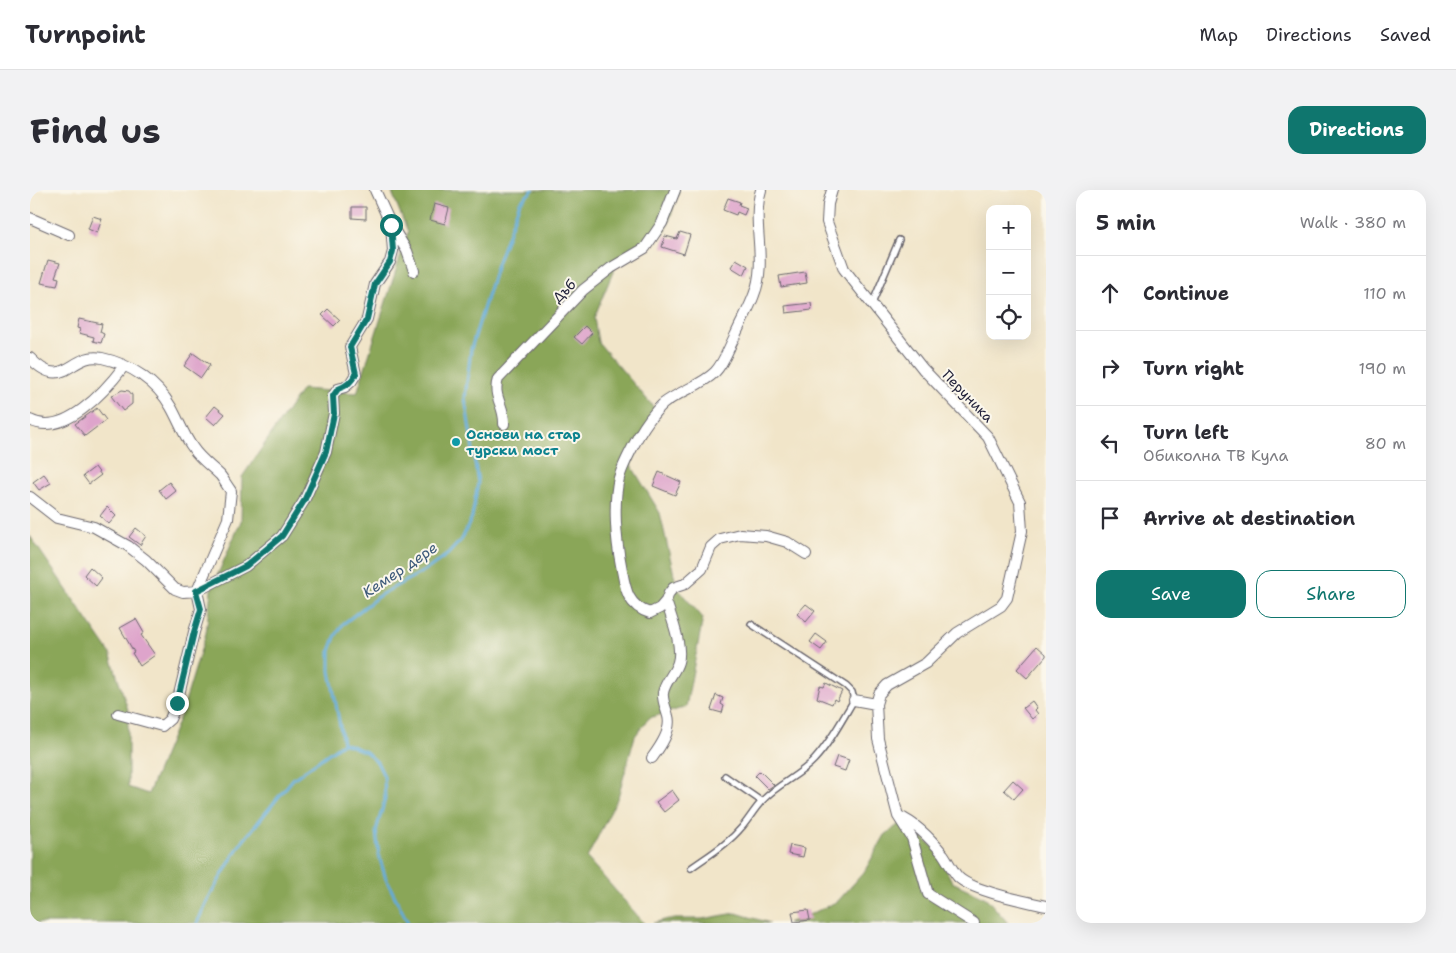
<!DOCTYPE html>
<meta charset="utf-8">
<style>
:root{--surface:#fff;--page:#f2f2f3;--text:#2b2b33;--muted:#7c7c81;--line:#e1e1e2;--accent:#0f766e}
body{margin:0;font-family:"Shantell Sans",sans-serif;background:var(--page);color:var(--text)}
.controls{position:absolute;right:15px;top:15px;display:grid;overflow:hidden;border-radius:10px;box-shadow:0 5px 20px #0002}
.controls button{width:45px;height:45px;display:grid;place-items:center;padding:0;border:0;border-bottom:1px solid var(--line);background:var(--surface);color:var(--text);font:25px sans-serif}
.stop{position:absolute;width:15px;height:15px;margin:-11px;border:4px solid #0f766e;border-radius:50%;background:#fff}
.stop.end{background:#0f766e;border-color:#fff;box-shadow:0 1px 5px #0008}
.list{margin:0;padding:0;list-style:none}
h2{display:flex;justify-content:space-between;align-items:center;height:65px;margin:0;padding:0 20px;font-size:21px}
h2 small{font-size:16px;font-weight:400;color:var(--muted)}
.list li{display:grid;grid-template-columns:32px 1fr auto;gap:15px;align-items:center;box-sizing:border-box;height:75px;padding:0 20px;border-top:1px solid var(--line)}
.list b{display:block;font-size:19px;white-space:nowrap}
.list p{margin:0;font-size:16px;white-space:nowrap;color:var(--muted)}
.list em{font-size:16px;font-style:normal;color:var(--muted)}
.actions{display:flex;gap:10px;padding:15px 20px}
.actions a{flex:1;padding:11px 0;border:1px solid var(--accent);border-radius:15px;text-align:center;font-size:18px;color:var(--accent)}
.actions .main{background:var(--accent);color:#fff}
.icon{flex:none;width:28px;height:28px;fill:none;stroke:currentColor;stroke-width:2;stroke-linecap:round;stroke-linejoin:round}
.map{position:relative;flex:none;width:1016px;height:733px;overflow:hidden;border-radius:15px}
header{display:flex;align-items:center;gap:30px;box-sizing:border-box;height:70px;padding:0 25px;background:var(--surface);border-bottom:1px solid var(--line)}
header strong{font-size:24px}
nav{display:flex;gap:28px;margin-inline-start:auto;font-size:18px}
.intro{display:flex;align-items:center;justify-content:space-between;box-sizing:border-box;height:120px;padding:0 30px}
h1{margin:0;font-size:35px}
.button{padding:12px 22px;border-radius:15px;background:var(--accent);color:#fff;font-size:18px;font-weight:700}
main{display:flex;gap:30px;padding:0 30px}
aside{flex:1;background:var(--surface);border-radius:15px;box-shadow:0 5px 20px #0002}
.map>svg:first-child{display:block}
.forest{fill:#8aa658;stroke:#56644a}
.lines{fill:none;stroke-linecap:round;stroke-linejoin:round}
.stream{stroke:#62abd9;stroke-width:3}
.building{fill:#dea4cb}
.lane-casing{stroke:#6a666d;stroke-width:8}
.street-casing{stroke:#6a666d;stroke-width:12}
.lane{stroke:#fff;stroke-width:5}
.street{stroke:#fff;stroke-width:10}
.route{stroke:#0f766e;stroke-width:6}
.culture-dot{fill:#0f9aa8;stroke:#fbf7ec;stroke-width:2}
.labels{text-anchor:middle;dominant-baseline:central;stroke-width:4;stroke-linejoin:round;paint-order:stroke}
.street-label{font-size:14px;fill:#22223b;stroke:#fbf7ec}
.culture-label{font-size:14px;font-weight:bold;fill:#0d838f;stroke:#fbf7ec;text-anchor:start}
.water-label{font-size:15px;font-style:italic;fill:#3c597a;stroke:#fbf7ec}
</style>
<header>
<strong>Turnpoint</strong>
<nav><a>Map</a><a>Directions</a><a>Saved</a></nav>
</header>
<div class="intro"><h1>Find us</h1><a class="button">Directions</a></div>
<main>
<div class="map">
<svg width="1016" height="733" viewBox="0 0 1016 733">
<rect width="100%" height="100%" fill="#fbf7ec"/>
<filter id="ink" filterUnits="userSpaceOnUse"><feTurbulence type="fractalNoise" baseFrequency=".02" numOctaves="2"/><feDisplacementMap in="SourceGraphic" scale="10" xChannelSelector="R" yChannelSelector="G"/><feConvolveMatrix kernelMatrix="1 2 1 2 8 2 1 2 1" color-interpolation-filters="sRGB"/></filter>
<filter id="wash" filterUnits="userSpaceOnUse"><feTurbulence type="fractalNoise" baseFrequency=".0096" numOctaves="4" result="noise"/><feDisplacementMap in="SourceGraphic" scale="20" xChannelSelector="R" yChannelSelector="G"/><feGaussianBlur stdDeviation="1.12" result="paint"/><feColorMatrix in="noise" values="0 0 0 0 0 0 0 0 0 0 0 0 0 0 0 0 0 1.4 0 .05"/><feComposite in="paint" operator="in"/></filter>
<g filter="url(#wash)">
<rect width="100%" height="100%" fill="#f1e5c9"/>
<path class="forest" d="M361,0H649L636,41L585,77L564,128L568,152L627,221L601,275L630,323L647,398L673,428L656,517L619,528L605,546L588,607L557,668L614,733H0V346L80,463L98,520V597L118,604L152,522L176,443L181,400L211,331L212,287L272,199L327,203L378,42Z
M873,631L907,660L922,692L956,708L978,733H757L781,724L808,711L834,682L855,645Z
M706,723L740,733H623L638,729H672Z"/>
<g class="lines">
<path class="stream" d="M314,553L336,562L347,572L354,586L355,609L346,641L349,666L356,689L378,733
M167,733L177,711L209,656L263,589L313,553L300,481V461L305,447L313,434L350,405L399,378L418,364L432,349L442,327L448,293L435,208L441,159L467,74L490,12L503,0"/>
</g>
<g id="blocks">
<path class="building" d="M698,8L710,12L709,15L717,18L714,25L707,22L706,25L693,20Z
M404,14L419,18L415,34L400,30Z
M322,17H336V29L322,28Z
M63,26L72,29L67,43L58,39Z
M650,42L660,45L654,64L632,57L635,46L647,49Z
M706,69L718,76L714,85L701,77Z
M18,70L30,73L25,87L29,88L27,96L11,93Z
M775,82L777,93L751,97L749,86Z
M781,113L782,120L756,123L755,116Z
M298,119L310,130L304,136L292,125Z
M49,129L72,134L70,142L74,144L71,153L63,151L64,147L49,143L50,139L47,138Z
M555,136L562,143L552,154L544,147Z
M163,163L180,175L171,188L154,176Z
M92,200L99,201L102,205V214L93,221L81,206Z
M185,216L195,224L185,235L176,227Z
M67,218L76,230L55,246L45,234Z
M65,277L71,285L59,294L53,286Z
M629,282L651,292L645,305L623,296Z
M14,284L21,293L9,300L3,292Z
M139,292L146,301L136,309L129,300Z
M77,317L86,326L79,334L70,326Z
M106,338L116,346L110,355L99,347Z
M60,377L72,388L66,396L54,385Z
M776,414L785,421L776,432L767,424Z
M106,429L114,443L111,445L125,465L110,476L102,463L104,462L90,438Z
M786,444L797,452L791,460L780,452Z
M1007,456L1016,464V466L997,488L987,479Z
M796,493L812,501L807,511L804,509L802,514L787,508L790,496L794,497Z
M686,505L693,508L691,514L694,516L692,523L681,520Z
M1002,511L1007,518L1005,520L1008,524L1002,529L993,518Z
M807,566L819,570L815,581L803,577Z
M730,581L744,595L738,599L725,586Z
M983,590L993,599L984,609L974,600Z
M642,600L649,610L634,622L626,612Z
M760,655L775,658L773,667L758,664Z
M778,720L780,730L764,732L762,722Z"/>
</g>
</g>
<g filter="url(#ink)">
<use href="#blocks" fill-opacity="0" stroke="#6a666d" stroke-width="1"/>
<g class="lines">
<g class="lane-casing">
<path id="lane" d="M842,114L869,50
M695,586L731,611
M661,678C679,665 698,654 712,637C719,629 725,618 733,610C748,594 769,586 784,570C800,553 812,530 824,510L822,502L816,496L721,434"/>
</g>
<g class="street-casing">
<path id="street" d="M345,0L361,35L377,61L384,81
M731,0C721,34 738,70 724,105C719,119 711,132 705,146C699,157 694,173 685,182C671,196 649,201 633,214C623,223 615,235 608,247C601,260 593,274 589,288C583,313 586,350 591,375C595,396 596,416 620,423L630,418L636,411L639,403L643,398L655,394L672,379L681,357L690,349L710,344L736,346L757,352L776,364
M802,0L798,14L797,32L814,79L893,179L958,247L990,312L992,341L977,408L971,416L927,443L896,473L857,495L849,504L846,514L848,549L868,626L882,648L898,704L944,733
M0,28L39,45
M0,168C34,204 41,161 72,168C100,174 127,192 141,217C149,231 154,246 163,258C170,269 181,276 190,285C194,290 197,296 201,301L198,329L167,401L171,419L164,442L147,513L140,529L132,536L88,524
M0,230C34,248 76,200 94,176
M474,234C475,216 462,207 468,189L553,100L581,78L615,58L632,33L645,0
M0,307L27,328L64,337L98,356L116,370L145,399L153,402L167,401L216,376L252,346L274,311L296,262L304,223L303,206L308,199L315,197L321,192L326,184L320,157L337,129L345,94L360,72L363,61L361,35
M824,510L846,514
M622,568C630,557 642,540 638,526C636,518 632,510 633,503C635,491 645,483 648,472C653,456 641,427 636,411
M869,626C887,634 901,649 913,664C918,671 922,680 928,687C942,701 995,711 1016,716"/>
</g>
<use href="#lane" class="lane"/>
<use href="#street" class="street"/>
</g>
</g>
<g class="lines" filter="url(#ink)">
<path class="route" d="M147,513L164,442L171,419L166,401L216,376L252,346L274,311L296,262L304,224L303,206L308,199C317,196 321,192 326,184L320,157L337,129L345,94L360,72L363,61L361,35"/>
</g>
<circle class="culture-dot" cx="426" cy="252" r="5"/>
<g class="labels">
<g class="street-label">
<text transform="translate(534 101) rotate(-45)">Дъб</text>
<text transform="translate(938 206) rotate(46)">Перуника</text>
</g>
<g class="culture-label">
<text x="436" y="244">Основи на стар<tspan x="436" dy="16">турски мост</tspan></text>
</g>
<g class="water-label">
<text transform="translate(370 380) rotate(-34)">Кемер дере</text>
</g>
</g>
</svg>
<div class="controls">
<button>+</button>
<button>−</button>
<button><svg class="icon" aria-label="locate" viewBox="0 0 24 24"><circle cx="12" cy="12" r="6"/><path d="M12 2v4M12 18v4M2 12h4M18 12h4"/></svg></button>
</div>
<div class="stop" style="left:361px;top:35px"></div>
<div class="stop end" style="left:147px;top:513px"></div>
</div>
<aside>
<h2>5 min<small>Walk · 380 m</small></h2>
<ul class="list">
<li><svg class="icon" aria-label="ahead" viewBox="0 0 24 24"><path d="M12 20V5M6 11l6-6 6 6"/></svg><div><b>Continue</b></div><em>110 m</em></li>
<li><svg class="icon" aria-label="right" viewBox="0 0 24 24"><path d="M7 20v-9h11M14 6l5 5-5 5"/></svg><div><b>Turn right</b></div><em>190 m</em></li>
<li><svg class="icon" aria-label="left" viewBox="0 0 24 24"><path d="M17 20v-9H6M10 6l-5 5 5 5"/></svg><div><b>Turn left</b><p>Обиколна ТВ Кула</p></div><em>80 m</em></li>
<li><svg class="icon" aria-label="arrive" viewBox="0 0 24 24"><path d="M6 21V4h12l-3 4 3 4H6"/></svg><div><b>Arrive at destination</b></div></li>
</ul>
<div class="actions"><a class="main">Save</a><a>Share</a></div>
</aside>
</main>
